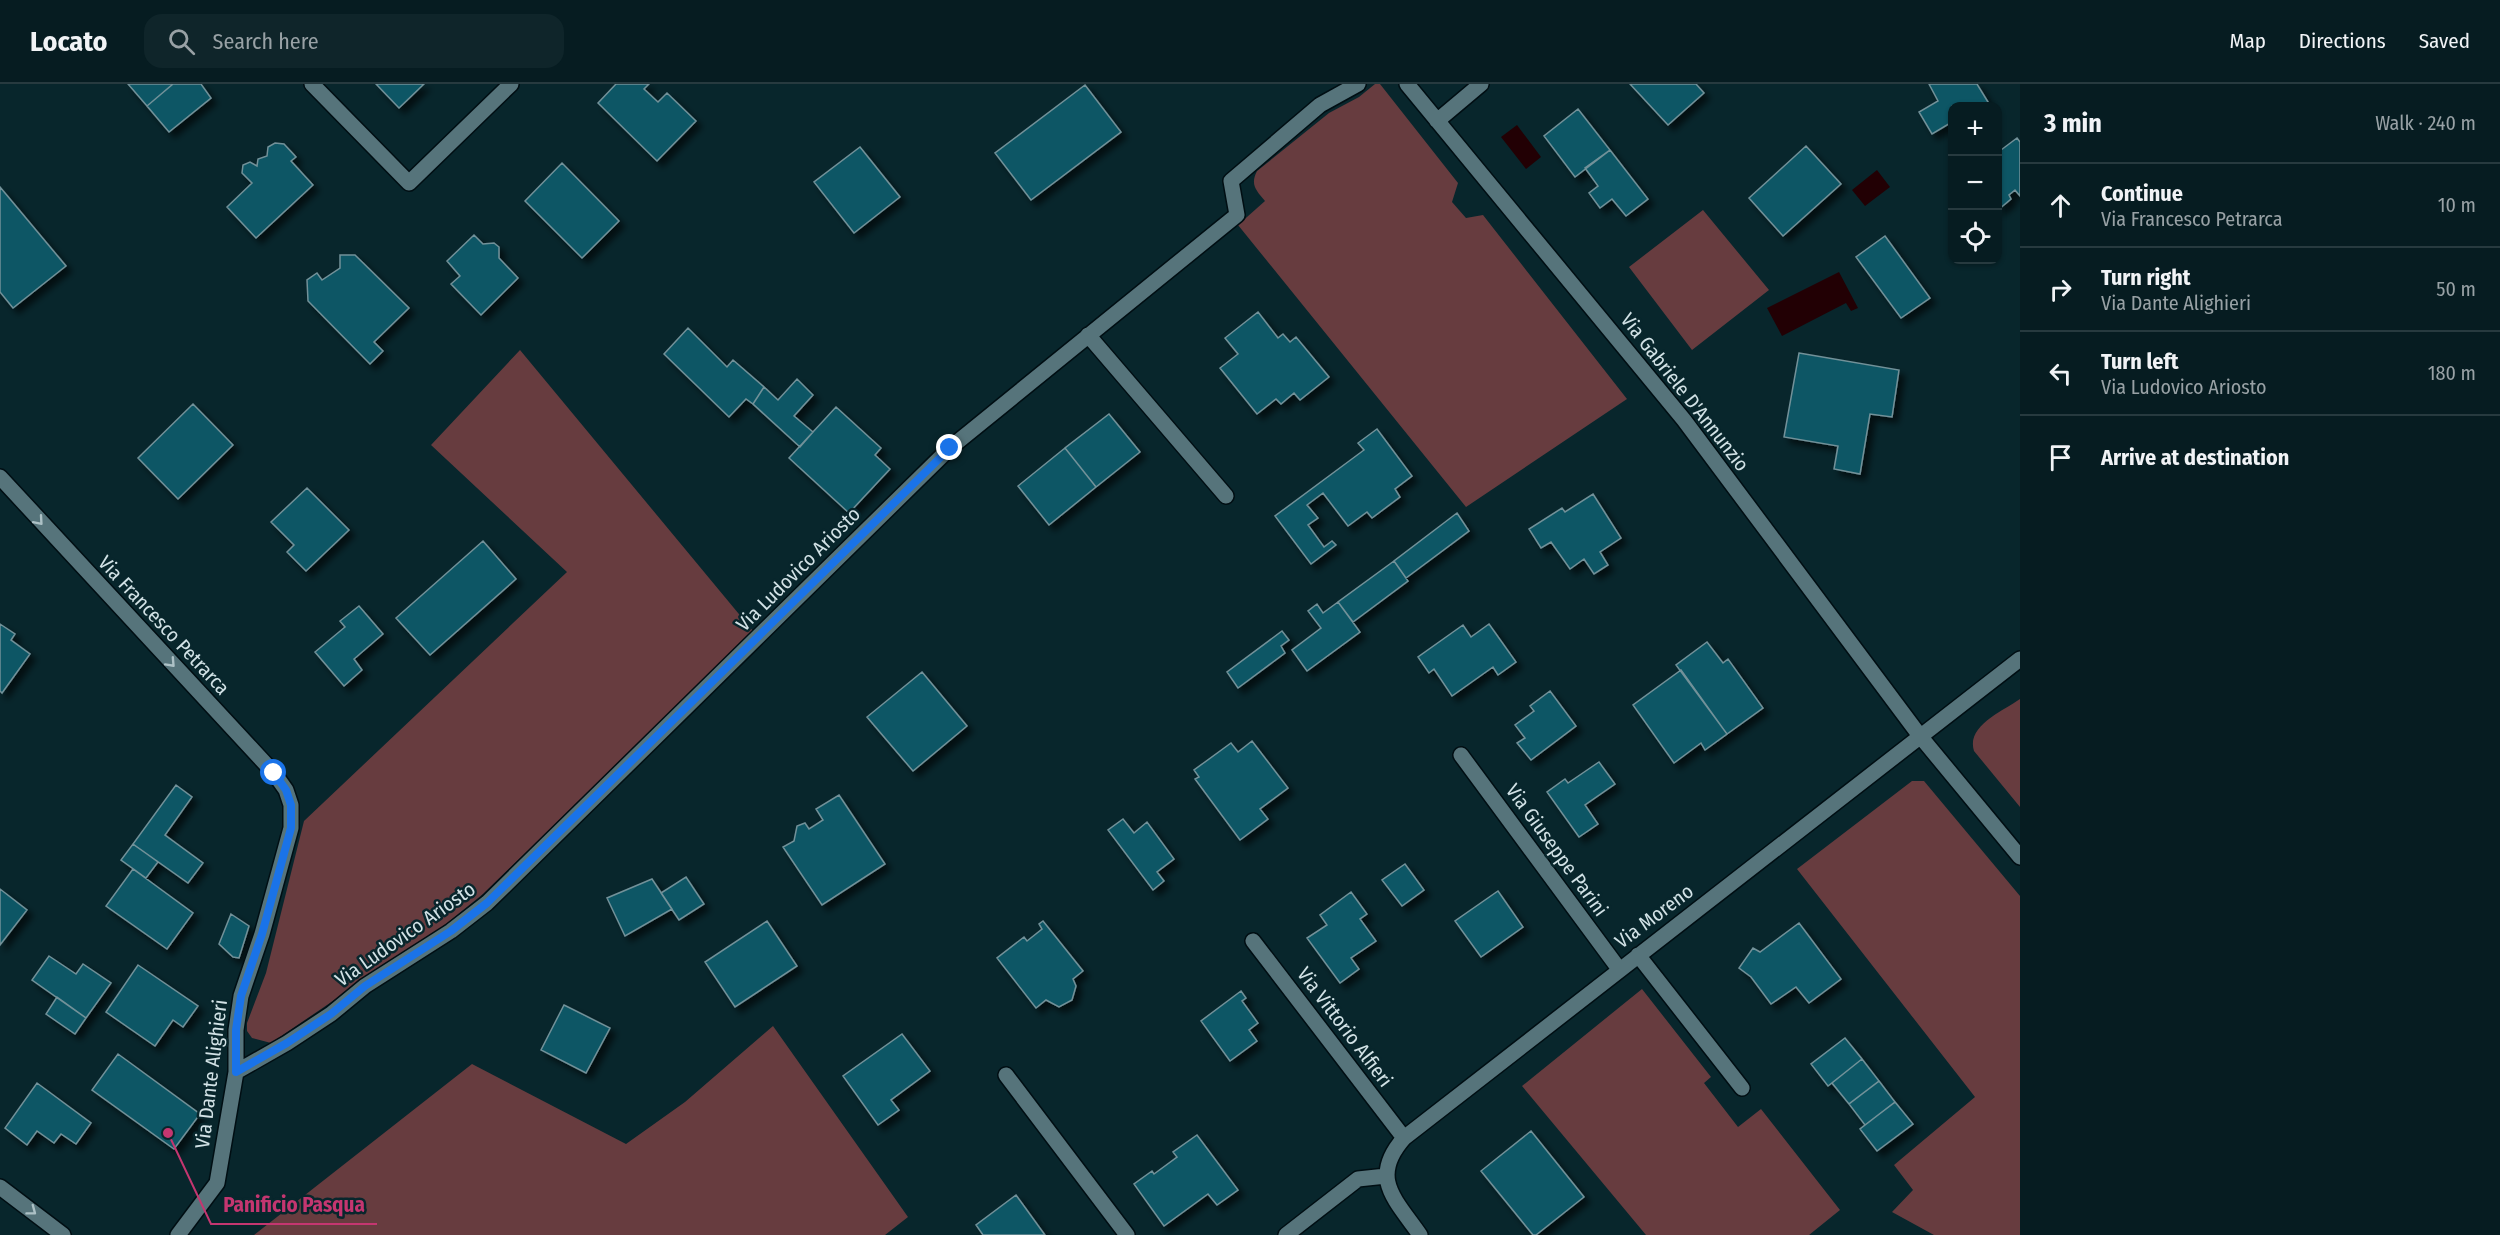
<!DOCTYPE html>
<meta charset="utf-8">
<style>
:root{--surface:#061c21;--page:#0f252a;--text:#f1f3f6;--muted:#98a1a5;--line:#273a3f}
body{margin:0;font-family:"Fira Sans Condensed",sans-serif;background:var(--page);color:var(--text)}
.controls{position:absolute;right:18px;top:18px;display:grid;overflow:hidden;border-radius:12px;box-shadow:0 2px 4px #0004}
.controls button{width:54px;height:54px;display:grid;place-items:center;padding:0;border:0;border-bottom:2px solid var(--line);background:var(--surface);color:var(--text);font:30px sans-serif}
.stop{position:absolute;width:18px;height:18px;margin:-14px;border:4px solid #1a73e8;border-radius:50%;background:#fff}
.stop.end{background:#1a73e8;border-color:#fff;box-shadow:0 2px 6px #0008}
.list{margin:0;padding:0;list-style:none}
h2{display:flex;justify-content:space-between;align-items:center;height:78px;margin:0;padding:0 24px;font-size:26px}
h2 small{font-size:20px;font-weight:400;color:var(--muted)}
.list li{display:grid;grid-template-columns:39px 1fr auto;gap:18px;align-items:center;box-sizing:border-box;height:84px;padding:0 24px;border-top:2px solid var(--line)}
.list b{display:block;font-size:22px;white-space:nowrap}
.list p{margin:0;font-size:20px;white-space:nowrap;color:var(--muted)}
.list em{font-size:20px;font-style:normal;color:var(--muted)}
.icon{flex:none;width:33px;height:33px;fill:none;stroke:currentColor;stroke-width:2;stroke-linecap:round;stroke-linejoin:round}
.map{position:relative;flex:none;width:2020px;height:1151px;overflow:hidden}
header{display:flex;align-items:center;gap:36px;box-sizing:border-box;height:84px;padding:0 30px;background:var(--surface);border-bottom:2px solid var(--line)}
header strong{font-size:28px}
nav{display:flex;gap:33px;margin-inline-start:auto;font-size:21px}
.search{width:420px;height:54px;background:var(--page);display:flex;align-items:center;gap:15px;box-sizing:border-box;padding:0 21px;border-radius:18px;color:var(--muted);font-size:22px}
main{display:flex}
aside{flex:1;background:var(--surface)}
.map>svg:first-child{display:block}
.green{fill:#673c3f}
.water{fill:#220004}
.building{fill:#0c5765;stroke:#729199;stroke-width:1.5;filter:url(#shadow)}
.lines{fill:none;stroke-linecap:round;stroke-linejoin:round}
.street-casing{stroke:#000e13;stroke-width:18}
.street{stroke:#56747b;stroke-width:15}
.oneway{stroke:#adc1c6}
.route{stroke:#1a73e8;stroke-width:8}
.labels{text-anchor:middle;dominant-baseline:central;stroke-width:5;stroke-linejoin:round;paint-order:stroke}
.street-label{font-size:20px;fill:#d2e2e6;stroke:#08262c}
.leader{fill:none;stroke:#c43670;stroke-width:2}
.callout-dot{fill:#c43670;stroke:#08262c;stroke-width:2}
.callout-label{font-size:21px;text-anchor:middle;font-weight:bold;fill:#c43670;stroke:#08262c;stroke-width:5;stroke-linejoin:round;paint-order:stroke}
</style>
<header>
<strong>Locato</strong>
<div class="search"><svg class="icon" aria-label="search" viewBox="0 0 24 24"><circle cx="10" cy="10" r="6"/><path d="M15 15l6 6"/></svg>Search here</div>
<nav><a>Map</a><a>Directions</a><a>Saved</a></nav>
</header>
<main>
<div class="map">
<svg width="2020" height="1151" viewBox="0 0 2020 1151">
<defs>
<filter id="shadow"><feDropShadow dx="5.5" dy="5.5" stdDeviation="3" flood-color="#0009"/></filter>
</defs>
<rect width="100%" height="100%" fill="#08262c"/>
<path class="green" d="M1375,0H1380L1458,99L1452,118L1466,134L1483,131L1627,315L1466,423L1238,141L1265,117C1256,106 1250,101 1257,87L1329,29L1359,13Z
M1703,126L1769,206L1692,266L1629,183Z
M520,266L753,547L483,810L442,843L271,959L252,954L247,947V939L266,889L304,737L567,488L431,361Z
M2020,615V723L1974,667C1966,642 2003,627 2020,615Z
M1912,697H1924L2020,812V1151H1934L1892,1128L1913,1106L1894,1081L1975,1013L1797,785Z
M1642,905L1711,993L1704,999L1738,1043L1761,1025L1840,1126L1809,1151H1646L1522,1002Z
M773,942L908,1133L885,1151H254L472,980L626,1060L685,1018Z"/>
<path class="water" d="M1517,41L1541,73L1526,85L1501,53Z
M1877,86L1890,103L1865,122L1852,106Z
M1839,188L1858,224L1851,227L1846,219L1782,252L1767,224Z"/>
<path class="building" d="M128,0H173L147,22Z
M173,0H201L211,14L169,48L147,22Z
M376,0H424L399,24Z
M616,0H649L644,5L658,18L667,9L696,37L657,77L598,19Z
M1630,0H1696L1704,9L1668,41Z
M1929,0H1977L1988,18L1980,22H1952V38L1932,50L1919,28L1938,17Z
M1085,1L1121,48L1031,116L995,69Z
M1578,25L1610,66L1575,93L1544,52Z
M2017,54L2020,58V112L2015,106L2009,111L2011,115L1998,126V62L2001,66Z
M275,59L284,60L296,73L291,77L313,101L256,154L227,123L252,99L242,89L243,81L250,78L257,82L258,75L267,72L268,63Z
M1806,62L1841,100L1783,152L1749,114Z
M860,63L900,113L854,149L814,98Z
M1610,66L1648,115L1626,132L1612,115L1600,124L1589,109L1598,102L1585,84Z
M562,79L619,137L582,174L525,117Z
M0,103L66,182L13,224L0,208Z
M474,151L483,160L494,159L499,163V174L518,194L481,231L451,200L460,192L447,177Z
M1885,152L1930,214L1901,234L1856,173Z
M340,171H355L409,224L374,258L383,267L370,280L308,217L307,196L317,189L322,196L340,184Z
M1258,228L1278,254L1283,250L1290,258L1296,253L1329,293L1300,316L1294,309L1281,320L1276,315L1257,330L1220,284L1238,270L1225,254Z
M688,244L727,283L733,276L764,303L753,320L746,315L729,333L664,270Z
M1799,269L1899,286L1892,333L1870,330L1860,390L1834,385L1838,362L1784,353Z
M797,295L813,311L794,332L813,348L800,363L753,320L764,303L778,316Z
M193,320L233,361L178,415L138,374Z
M836,323L881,364L875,371L890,385L849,429L789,374Z
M1109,330L1140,368L1096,403L1065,364Z
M1377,345L1412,392L1395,405L1400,413L1372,434L1367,428L1348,442L1323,409L1307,421L1318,434L1308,441L1324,463L1332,457L1336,461L1311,480L1275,432L1364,366L1358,359Z
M1065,364L1096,403L1049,441L1018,402Z
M307,404L349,446L306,487L287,468L294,461L271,438Z
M1593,410L1621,454L1600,468L1608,481L1594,490L1584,475L1570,485L1551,458L1541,464L1529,445L1562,424L1565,428Z
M1457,429L1469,447L1406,494L1394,477Z
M483,457L516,495L430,571L396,534Z
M1394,477L1408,497L1353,538L1338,518Z
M1338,518L1360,548L1307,587L1292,566L1321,544L1308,527L1317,520L1323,529Z
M359,522L383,550L354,575L362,586L344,602L315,568L345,543L340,537Z
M0,540L15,550L11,556L30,570L2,609L0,607Z
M1489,540L1516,578L1498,591L1493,583L1452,612L1434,585L1429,589L1418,573L1463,541L1471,553Z
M1282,547L1289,556L1281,562L1285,569L1238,604L1227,588Z
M1707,558L1723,579L1728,575L1763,624L1727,650L1676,581Z
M1681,586L1727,650L1705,666L1701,659L1674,679L1633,621Z
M922,588L967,642L913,687L867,633Z
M1550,607L1576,642L1531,676L1517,659L1525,654L1515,641L1534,627L1530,622Z
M1252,657L1288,704L1260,725L1268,735L1240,756L1195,695L1199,693L1194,686L1231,659L1238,668Z
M1599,678L1615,700L1585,721L1598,740L1579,753L1547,708L1565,695L1568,699Z
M176,701L192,713L165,751L203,779L188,799L133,760Z
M839,711L885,780L822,821L783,763L794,757L797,742L805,739L809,745L823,736L816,725Z
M1123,735L1134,749L1147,738L1174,775L1157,788L1164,797L1153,806L1108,746Z
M133,760L158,778L146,794L121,776Z
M1405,780L1424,806L1402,822L1382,796Z
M133,785L193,829L167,865L106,822Z
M686,793L704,820L679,836L661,809Z
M652,795L672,825L625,852L607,814Z
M0,805L27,826L0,861Z
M1498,807L1523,843L1481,873L1455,837Z
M1351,808L1367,830L1360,835L1376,857L1351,874L1359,885L1340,899L1307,854L1327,841L1320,831Z
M231,830L249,842L239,874L233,873L219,860Z
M767,837L797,882L735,923L705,878Z
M1043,837L1083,887L1073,895L1076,902L1072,916L1059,923L1046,916L1036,924L997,874L1024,853L1027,857L1042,845L1039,840Z
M1799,839L1841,895L1809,919L1796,903L1771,920L1751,893L1739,884L1753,864L1760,868Z
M49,872L76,890L83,880L111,899L86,934L32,896Z
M138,881L198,922L183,943L173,936L155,962L106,928Z
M1241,907L1246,914L1242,917L1258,939L1249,946L1257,957L1230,977L1201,937Z
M57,913L86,934L75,950L46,930Z
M564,921L610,944L586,989L541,966Z
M902,950L930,987L891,1016L899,1026L878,1041L843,992Z
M1845,954L1862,975L1828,1002L1811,980Z
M118,970L200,1030L174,1065L92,1006Z
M1862,975L1879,997L1849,1020L1832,999Z
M1879,997L1895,1018L1865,1041L1849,1020Z
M37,999L91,1039L76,1060L61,1050L54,1059L37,1047L27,1061L5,1044Z
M1895,1018L1913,1040L1877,1067L1860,1045Z
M1531,1047L1584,1113L1536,1151H1533L1481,1087Z
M1197,1051L1238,1106L1217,1121L1208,1110L1164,1142L1134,1100L1152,1087L1154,1090L1177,1073L1173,1068Z
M1016,1111L1045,1151H983L976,1141Z"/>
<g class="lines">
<g class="street-casing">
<path id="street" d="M312,0L409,99L511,0
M1407,0L1684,336L1920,652L2020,773
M1437,37L1481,0
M1088,251L1226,412
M0,393L274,689L286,706L291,721V744L262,850L241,912L236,946V988L217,1099L178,1151
M1461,671L1619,885
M1253,857L1404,1054
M1638,871L1742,1004
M236,988L287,959L331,930L365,902L451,847L487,819L950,364L1237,131L1231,97L1320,21L1358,0
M1006,991L1127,1151
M0,1103L63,1151
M1286,1151L1358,1095L1386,1092
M1420,1151C1395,1115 1369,1094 1404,1054L2020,575"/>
</g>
<use href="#street" class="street"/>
</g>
<defs><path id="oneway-chevron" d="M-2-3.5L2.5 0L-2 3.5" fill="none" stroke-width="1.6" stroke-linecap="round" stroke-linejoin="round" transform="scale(1.5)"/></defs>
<g class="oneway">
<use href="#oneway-chevron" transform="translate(39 437) rotate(49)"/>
<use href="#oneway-chevron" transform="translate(171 579) rotate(47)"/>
<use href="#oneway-chevron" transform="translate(32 1127) rotate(37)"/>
</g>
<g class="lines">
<path class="route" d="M274,689L286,706L291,721V744L262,850L241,912L236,946V988L287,959L331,930L365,902L451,847L487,819L950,364"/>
</g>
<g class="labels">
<g class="street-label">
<text transform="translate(1685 308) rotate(52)">Via Gabriele D'Annunzio</text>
<text transform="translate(798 485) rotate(-45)">Via Ludovico Ariosto</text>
<text transform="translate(164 541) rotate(47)">Via Francesco Petrarca</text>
<text transform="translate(1557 766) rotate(54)">Via Giuseppe Parini</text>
<text transform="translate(1654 832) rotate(-37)">Via Moreno</text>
<text transform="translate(405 850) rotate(-35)">Via Ludovico Ariosto</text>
<text transform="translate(1345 943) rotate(53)">Via Vittorio Alfieri</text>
<text transform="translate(211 990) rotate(-83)">Via Dante Alighieri</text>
</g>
</g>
<path class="leader" d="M168 1049L211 1140H377"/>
<circle class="callout-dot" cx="168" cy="1049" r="6"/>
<g class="callout-label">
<text x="294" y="1128">Panificio Pasqua</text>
</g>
</svg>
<div class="controls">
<button>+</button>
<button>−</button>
<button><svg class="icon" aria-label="locate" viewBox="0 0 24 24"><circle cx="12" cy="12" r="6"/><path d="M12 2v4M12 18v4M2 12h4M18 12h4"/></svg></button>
</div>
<div class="stop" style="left:274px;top:689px"></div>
<div class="stop end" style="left:950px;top:364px"></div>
</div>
<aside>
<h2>3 min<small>Walk · 240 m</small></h2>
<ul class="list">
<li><svg class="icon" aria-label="ahead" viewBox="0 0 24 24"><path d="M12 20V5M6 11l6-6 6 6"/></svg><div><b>Continue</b><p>Via Francesco Petrarca</p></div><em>10 m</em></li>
<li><svg class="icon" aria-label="right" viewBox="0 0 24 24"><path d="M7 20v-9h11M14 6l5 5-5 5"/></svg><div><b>Turn right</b><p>Via Dante Alighieri</p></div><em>50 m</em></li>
<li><svg class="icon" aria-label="left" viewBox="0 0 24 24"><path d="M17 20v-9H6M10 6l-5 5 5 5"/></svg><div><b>Turn left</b><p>Via Ludovico Ariosto</p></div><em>180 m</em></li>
<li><svg class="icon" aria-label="arrive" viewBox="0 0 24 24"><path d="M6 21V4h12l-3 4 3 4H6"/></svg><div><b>Arrive at destination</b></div></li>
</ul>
</aside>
</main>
